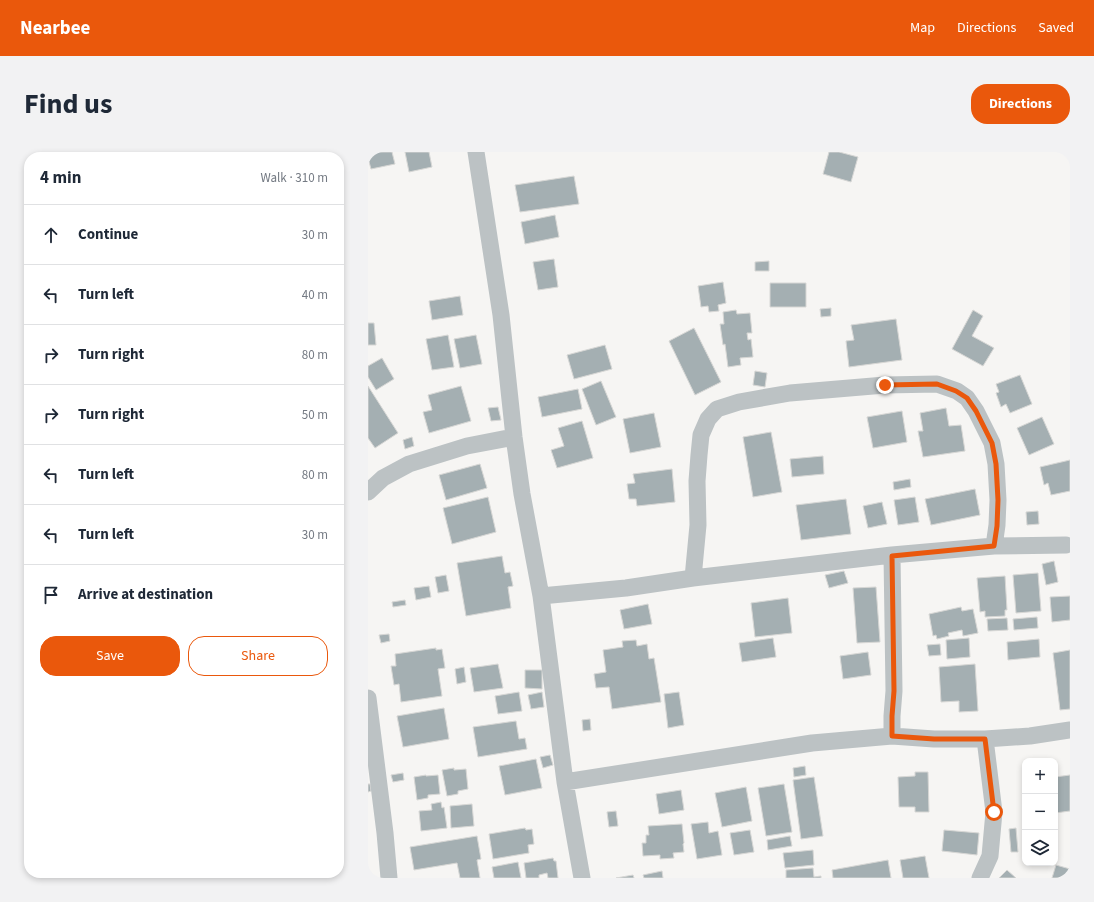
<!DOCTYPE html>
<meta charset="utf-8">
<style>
:root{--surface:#fff;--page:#f2f2f3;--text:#1f2937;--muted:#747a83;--line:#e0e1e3;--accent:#ea580c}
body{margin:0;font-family:"Source Sans 3",sans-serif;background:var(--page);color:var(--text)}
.controls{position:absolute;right:12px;bottom:12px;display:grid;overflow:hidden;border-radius:8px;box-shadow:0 2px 6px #0003}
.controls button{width:36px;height:36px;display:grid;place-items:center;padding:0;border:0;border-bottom:1px solid var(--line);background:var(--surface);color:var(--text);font:20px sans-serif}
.stop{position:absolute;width:12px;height:12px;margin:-9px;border:3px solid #ea580c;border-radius:50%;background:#fff}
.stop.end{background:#ea580c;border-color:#fff;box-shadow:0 1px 4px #0008}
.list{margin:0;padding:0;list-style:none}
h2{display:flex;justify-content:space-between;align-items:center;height:52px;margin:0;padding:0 16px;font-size:17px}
h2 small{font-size:13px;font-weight:400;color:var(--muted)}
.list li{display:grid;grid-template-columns:26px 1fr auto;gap:12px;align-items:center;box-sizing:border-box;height:60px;padding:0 16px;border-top:1px solid var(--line)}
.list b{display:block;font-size:15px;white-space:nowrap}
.list em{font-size:13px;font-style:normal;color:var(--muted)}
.actions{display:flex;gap:8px;padding:12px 16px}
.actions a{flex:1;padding:9px 0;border:1px solid var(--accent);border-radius:16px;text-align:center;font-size:14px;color:var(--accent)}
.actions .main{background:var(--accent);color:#fff}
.icon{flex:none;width:22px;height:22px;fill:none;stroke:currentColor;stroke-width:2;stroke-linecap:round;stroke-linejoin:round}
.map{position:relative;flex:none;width:702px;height:726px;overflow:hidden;border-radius:16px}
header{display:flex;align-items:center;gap:24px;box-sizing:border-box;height:56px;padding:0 20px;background:var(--accent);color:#fff}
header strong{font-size:19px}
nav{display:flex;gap:22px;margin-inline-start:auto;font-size:14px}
.intro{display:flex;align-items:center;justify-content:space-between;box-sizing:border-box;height:96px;padding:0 24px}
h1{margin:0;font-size:28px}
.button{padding:10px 18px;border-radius:16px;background:var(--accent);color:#fff;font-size:14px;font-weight:700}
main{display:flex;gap:24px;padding:0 24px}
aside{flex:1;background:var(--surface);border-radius:16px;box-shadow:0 2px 6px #0003}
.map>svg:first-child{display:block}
.building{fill:#a4afb2;stroke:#d7d7d5}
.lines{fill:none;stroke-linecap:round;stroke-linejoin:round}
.minor{stroke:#bcc2c4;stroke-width:17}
.route{stroke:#ea580c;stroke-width:5}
</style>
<header>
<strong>Nearbee</strong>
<nav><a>Map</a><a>Directions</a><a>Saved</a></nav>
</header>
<div class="intro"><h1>Find us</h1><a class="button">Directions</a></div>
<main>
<aside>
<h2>4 min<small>Walk · 310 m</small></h2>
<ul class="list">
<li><svg class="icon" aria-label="ahead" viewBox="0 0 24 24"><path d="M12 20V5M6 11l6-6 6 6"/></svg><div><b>Continue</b></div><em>30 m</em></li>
<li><svg class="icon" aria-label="left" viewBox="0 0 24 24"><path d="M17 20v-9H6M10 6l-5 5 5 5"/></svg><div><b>Turn left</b></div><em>40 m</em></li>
<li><svg class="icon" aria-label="right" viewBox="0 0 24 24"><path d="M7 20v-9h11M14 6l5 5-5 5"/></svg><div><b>Turn right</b></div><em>80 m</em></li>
<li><svg class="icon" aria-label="right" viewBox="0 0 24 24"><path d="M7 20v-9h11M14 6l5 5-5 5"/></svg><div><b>Turn right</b></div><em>50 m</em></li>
<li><svg class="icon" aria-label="left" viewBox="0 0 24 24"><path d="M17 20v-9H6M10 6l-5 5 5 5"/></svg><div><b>Turn left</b></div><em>80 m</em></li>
<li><svg class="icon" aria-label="left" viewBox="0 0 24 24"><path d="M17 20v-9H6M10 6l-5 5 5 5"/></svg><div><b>Turn left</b></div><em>30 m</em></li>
<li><svg class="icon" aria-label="arrive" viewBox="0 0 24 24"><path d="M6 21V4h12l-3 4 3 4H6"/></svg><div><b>Arrive at destination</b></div></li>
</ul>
<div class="actions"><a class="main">Save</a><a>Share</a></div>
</aside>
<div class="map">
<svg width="702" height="726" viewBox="0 0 702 726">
<rect width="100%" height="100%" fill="#f6f5f3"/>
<path class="building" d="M0,0H24L27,12L3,17L0,6Z
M37,0H61L64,15L41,20Z
M461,0H471L490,5L483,30L455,22Z
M206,24L211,52L152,60L147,33Z
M187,63L191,85L157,92L153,70Z
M186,107L190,135L170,138L165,110Z
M401,109V119H387V110Z
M355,130L358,151L350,153L351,159L341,160L340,154L333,155L330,134Z
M402,131H438V155H402Z
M92,144L95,163L64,168L61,149Z
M463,156V164L453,165L452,157Z
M368,158L369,162L382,161L384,181H379L380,188L383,187L385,205L372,206L373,213L360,215L357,192L355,193L352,172H356L355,160Z
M605,158L615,164L604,184L626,196L615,214L584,197Z
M528,167L534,208L481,215L478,189L486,188L483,173Z
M0,171H6L8,193H0Z
M326,176L353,230L327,243L301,189Z
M80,183L86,215L64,218L58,187Z
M108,183L114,212L92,216L86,187Z
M237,193L244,217L206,227L199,203Z
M14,206L26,227L8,238L0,225V214Z
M387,219L399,221L397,235L385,233Z
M652,223L664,252L642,261L638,252L633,255L628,241L631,240L628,232Z
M233,229L248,265L228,273L214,237Z
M0,234L30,281L7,296L0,286Z
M93,234L103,269L61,281L55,260L64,258L60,243Z
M210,237L214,257L174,265L170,245Z
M130,255L133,268L123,269L120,256Z
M578,256L581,274L593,273L597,299L555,305L550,279H555L552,261Z
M534,259L539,290L505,296L499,265Z
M286,261L293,295L262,301L255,267Z
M674,265L686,292L661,303L649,276Z
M214,269L225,306L189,316L183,298L196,294L190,276Z
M403,280L414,340L385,345L375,285Z
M44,285L46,294L37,297L35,288Z
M455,304L456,322L424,325L422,307Z
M702,308V339L683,343L680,331L676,333L672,315Z
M112,312L119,336L78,348L71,323Z
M304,317L307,350L269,354L268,347H261L259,332L267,331L265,322Z
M542,327L543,335L526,338L525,330Z
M607,337L612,363L563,373L557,347Z
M120,345L128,380L84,392L75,356Z
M547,345L551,370L530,373L526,348Z
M478,347L483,382L433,388L428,353Z
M514,350L519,372L500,376L495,354Z
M670,359L671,372L659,373L658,360Z
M134,404L137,421L142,420L145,434L140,435L143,456L98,464L89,411Z
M686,409L690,430L678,433L674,412Z
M476,419L480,431L461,436L457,423Z
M670,421L673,459L648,461L645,423Z
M78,423L81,439L70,441L67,425Z
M637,424L639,458H637V464L617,465V459L612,460L609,426Z
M61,434L63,445L48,448L46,436Z
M508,435L512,490L489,491L485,436Z
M702,444V468L684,470L682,445Z
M420,446L424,481L387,485L383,451Z
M37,448L38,453L25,455L24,450Z
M280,452L284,472L256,477L252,458Z
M593,455L594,459L605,457L610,481L595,484L594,478L580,481L581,484L569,487L568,483L565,484L561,462Z
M669,465L670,476L646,478L645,467Z
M639,466L640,478L620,479L619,467Z
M21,482L22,489L13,491L11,483Z
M405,486L408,505L374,510L371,491Z
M601,486L602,505L579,507L578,488Z
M671,487L672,505L640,508L639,490Z
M268,488L269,494L279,492L281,507L286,506L293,550L244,557L241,535L228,536L226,522L238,520L235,498L255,495L254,489Z
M572,492L573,503L561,504L559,493Z
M68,496V498L74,497L77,516L70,517L74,544L33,550L31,532L26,533L23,514H28L27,502Z
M702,498V557L692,558L685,501Z
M500,500L503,523L475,527L472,504Z
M130,512L135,536L106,540L102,516Z
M607,512L610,559L591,560V549L573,550L571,515Z
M96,515L98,530L89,532L87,517Z
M157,518H174V537L157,536Z
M151,540L154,559L130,562L127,544Z
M174,540L176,555L163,557L160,543Z
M311,540L316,573L300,576L296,542Z
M76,556L81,587L35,595L29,564Z
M222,567L223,578L215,579L214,568Z
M148,569L151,587L157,586L159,597L110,605L105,575Z
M182,603L185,613L175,616L172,605Z
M168,607L174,636L137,643L131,614Z
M437,614L438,623L426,625L425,616Z
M86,616V618L98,617L100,637L90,639V642L79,644L74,618Z
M547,620H560L561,660H547V655H531L530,625L547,624Z
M35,621L36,628L25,630L23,623Z
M58,623V624L70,623L72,642L60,643V646L49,648L46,625Z
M702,623V659L687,661V625Z
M446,625L455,684L433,687L425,628Z
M0,632H2L3,639L0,640Z
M416,632L424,680L398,684L390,636Z
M378,635L384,669L354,675L347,641Z
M313,638L316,658L291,662L288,642Z
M655,640H657V657Z
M73,650L74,656L76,655L79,676L53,679L51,659L64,658L63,652Z
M104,652L106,674L83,676L82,654Z
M248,659L250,674L241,675L239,660Z
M340,670L341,681L350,679L354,703L329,707L323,672Z
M314,672L316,691L315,692L316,700L305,701L306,706L292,707V703L275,704L274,691H278V683H281L280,674Z
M157,676L158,678L164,677L166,692L160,693L161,701L125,707L121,682Z
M648,676L650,700H643L641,677Z
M382,678L386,700L366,703L362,681Z
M576,678L611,681L609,703L574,699Z
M109,684L113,707L109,708L112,726H92L89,711L46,718L42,695Z
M422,684L424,694L400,698L399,688Z
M445,698L446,713L417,716L415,701Z
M557,704L561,726H535L532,708Z
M185,706L186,709H188L190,726H180L179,721L171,723V726H158L156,711Z
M520,708L523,726H465L464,718Z
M150,710L153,726H126L124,715Z
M688,713L702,717V726H684Z
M445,716L446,725L453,724V726H418V718Z
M639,718L648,726H631Z
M294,719L295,726H276L275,723Z
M265,723L266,726H248Z"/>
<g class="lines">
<path class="minor" d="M108,0L133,163L146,285L154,342L173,444L197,630L214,726
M0,340L15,326L41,312L99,294L146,285
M325,426L330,373L329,329L331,303L333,283L340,267L349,257L371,250L422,241L517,233L569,232L589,239L599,246L608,259L624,291L628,312L630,348L629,373L626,394
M173,444L258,436L325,426L524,403L626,394L698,393
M0,546L17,681L21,726
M524,584V564L526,539L524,403
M197,630L444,591L524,584L566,587H617L662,584L702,578
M612,726L622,704L626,660L617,587"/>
</g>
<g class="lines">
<path class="route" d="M517,233L569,232L588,239L599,246L608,259L624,291L628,312L630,348L629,374L626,394L524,404L526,539L524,564V584L566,587H617L626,660"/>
</g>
</svg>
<div class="controls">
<button>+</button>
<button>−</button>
<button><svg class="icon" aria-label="layers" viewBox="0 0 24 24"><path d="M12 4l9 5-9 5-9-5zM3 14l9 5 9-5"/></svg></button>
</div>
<div class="stop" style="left:626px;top:660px"></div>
<div class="stop end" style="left:517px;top:233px"></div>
</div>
</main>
